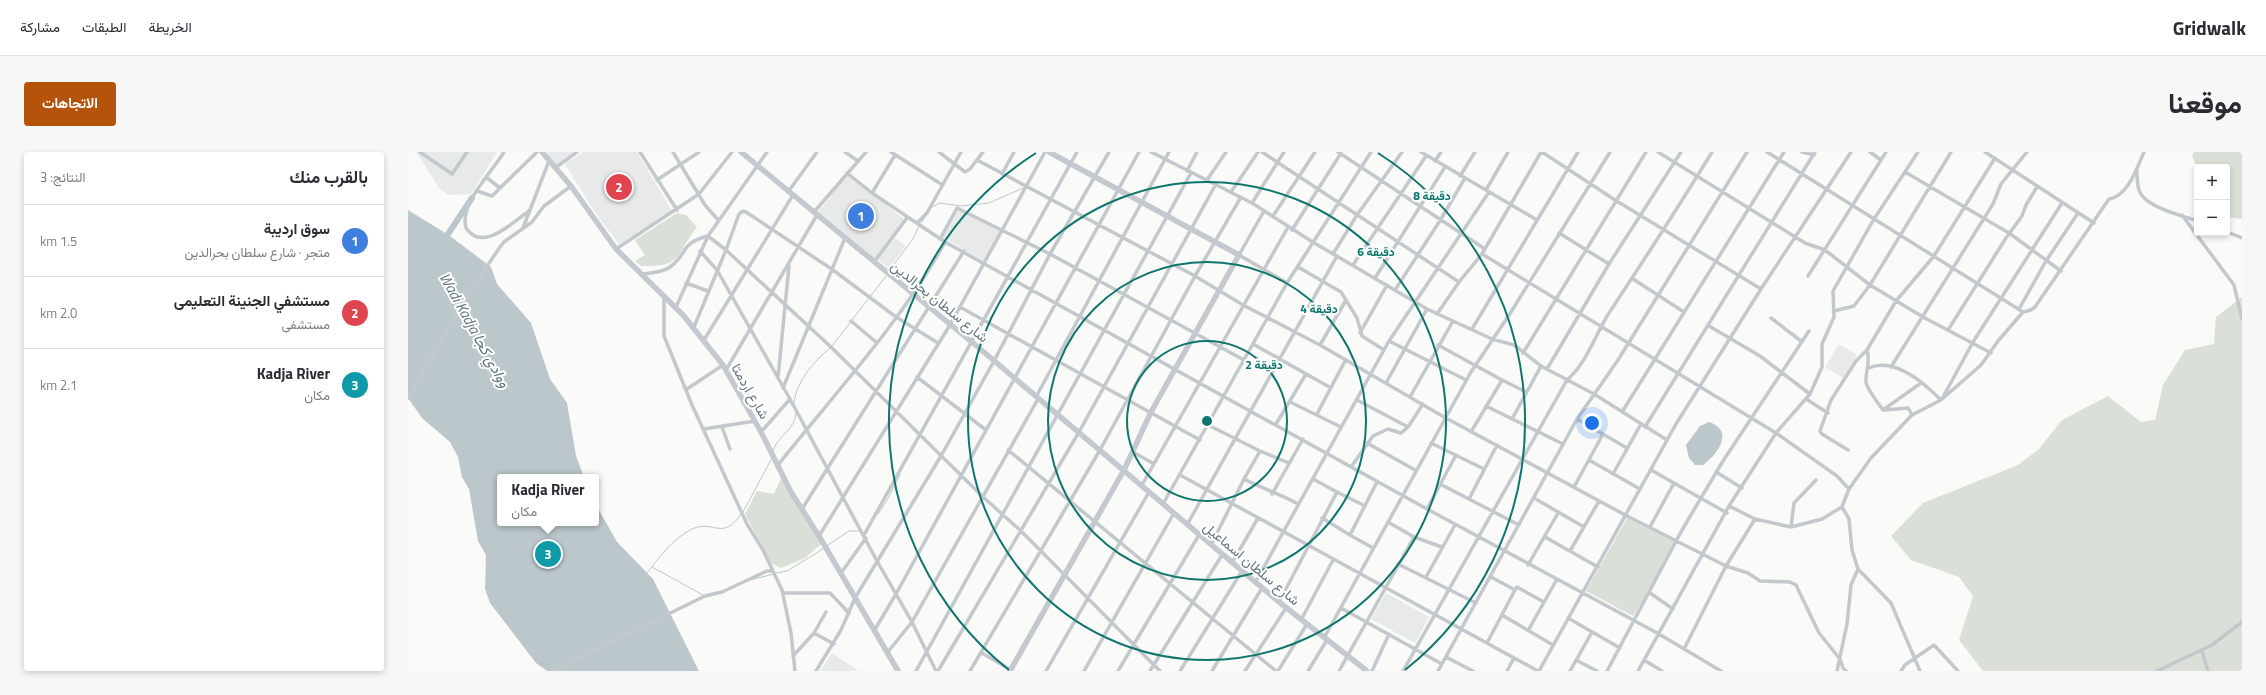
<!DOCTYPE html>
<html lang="ar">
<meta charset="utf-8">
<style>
:root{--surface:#fff;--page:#f7f7f7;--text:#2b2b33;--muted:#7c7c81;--line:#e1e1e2;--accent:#b45309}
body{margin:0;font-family:"Titillium Web",Vazirmatn,sans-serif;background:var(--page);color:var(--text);direction:rtl}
.controls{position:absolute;right:12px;top:12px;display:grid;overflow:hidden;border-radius:4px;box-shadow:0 2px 6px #0003}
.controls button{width:36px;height:36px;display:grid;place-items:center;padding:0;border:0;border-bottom:1px solid var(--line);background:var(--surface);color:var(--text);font:20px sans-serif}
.you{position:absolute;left:1184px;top:271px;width:14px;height:14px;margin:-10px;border:3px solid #fff;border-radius:50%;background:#1a73e8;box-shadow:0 0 0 6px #1a73e833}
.badge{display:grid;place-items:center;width:26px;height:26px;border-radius:50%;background:var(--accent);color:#fff;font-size:13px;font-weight:700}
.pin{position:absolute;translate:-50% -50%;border:2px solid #fff;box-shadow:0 1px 4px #0006}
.popup{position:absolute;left:89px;top:322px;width:102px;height:52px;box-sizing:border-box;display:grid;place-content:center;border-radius:4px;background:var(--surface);filter:drop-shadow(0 1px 3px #0005);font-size:13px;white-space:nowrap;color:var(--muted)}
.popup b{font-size:15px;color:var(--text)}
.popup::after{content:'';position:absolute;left:50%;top:100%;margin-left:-8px;border:8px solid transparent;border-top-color:var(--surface)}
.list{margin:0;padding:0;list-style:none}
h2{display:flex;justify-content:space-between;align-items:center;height:52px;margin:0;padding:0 16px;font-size:17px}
h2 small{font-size:13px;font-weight:400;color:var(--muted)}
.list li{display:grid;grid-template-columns:26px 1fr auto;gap:12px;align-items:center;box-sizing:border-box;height:72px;padding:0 16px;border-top:1px solid var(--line)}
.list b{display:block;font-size:15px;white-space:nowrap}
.list p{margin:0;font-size:13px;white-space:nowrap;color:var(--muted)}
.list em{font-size:13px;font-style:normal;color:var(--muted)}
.map{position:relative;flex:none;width:1834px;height:519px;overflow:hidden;direction:ltr;border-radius:4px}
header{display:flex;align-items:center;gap:24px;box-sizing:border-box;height:56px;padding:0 20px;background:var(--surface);border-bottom:1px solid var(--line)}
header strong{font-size:19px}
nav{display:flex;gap:22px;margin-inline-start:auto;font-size:14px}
.intro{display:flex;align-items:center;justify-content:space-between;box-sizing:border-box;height:96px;padding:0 24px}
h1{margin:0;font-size:28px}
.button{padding:10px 18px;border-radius:4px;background:var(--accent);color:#fff;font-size:14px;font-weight:700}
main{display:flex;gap:24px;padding:0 24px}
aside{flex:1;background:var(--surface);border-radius:4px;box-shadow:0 2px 6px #0003}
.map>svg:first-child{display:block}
.built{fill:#e8e9e9}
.green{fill:#dadfd7}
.water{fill:#bbc7cb}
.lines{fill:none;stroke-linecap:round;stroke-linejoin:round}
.stream{stroke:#bbc7cb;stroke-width:1}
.river{stroke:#bbc7cb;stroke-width:6}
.street{stroke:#c3c8cc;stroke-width:3.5}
.secondary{stroke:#c3c9ce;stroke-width:5.5}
.ring{fill:none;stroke:#0f766e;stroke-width:2}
.labels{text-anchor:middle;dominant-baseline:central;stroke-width:4;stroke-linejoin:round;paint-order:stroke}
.street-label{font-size:14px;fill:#657683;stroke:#fff}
.water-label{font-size:15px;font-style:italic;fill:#60757c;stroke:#fff}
.centre{fill:#0f766e;stroke:#fff;stroke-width:2}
.ring-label{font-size:12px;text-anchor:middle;font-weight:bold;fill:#0f766e;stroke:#fff;stroke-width:4;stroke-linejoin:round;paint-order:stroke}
</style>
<header>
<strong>Gridwalk</strong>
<nav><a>الخريطة</a><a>الطبقات</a><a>مشاركة</a></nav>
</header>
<div class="intro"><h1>موقعنا</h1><a class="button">الاتجاهات</a></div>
<main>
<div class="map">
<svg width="1834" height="519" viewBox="0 0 1834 519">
<rect width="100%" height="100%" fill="#fafaf8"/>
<path class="built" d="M8,0H89L63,42L41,43L31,36Z
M139,0H168L148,14Z
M175,0H229L264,59L211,92L188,62L157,12Z
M440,22L497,68L467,107L410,60Z
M550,58L592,78L577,110L534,85Z
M487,86L498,94L481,116L469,107Z
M1431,192L1449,203L1435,226L1417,215Z
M978,441L1021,465L1007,491L963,467Z
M424,501L448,517L450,519H412Z"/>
<path class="green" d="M1786,0H1834V67L1819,65V15L1789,16L1784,4Z
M269,61L278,63L289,75C267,104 274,115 233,114L227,109L237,103L227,88Z
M1834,145V519H1575L1551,488L1565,444L1551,425L1503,408L1483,384L1515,351L1610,313L1631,297L1654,268L1700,244L1733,270L1747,268L1755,233L1777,198L1806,192L1808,165Z
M373,326L413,392L397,406L373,416L363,411L337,362L349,339L366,342Z
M1219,366L1267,390L1242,438L1225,464L1178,439Z"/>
<path class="water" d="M0,58L42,84L83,115L89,132L123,171L142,227L159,251L168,304L176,325H92V371H188V353L209,390L245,427L291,519H139L128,511L82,451L77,437L78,403L70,389L61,337L54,325L50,305L42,290L14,266L0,246Z
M1301,270C1327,279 1310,302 1295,313H1287L1281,306L1278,293L1292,274Z"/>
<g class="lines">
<path class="stream" d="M525,55L531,51L554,54L581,51L615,36
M513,71L517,65
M481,119L505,87L511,74
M424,194L478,124
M386,251C388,230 406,209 422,196
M365,299C369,284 388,278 388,260
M335,360L364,306
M470,362L479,348L492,323
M420,393L441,379H451
M244,415L295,443
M368,421L379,419L415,397
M238,422C252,405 264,387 284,377C306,367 314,390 333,362
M343,428L365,422"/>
<path class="river" d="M36,88L64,46"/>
<path class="street" d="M12,0L44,22L59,0
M96,0C84,20 51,52 58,76C75,101 105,70 121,59
M232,0L269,58
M265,0L297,53L310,68
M359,0L300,84L318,98L331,62L335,59L338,60L425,118L488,165L530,191
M437,0L450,9
M483,0L533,32
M531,0L557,20L562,17L575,0
M743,0L844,51L903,89L1019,157L1084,187L1106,193L1133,214L1186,242L1259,288
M854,0L1051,130
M930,0L1077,97
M1013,0L1129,68
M1134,0L1207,48L1353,137
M1250,0L1397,91L1417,98L1462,133L1515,165L1583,201
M1359,0L1615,160L1623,158L1627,155L1701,47C1720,44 1729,16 1736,0
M1394,0L1406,3
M1462,0L1473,8
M1577,0L1686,71
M487,3L464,41L537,90L1019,357L1251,482L1313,519
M569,8L787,124L835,153L912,193L1036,265L1219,364L1318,414L1340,421L1352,429L1382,430L1388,433L1411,481L1432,507L1435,516L1438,519
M1027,9L1033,0
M147,16L169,0
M779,19L789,0
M1729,19C1729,25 1729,32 1731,38C1736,55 1773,63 1789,69
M1497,20L1601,81L1653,119
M439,21L464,41
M594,22L606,0
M1052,24L1067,0
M249,28L291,0
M799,28L818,0
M92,36L129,0
M1078,38L1100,0
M69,39L84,44L92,36L78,25
M380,40L409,0
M823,40L850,0
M844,51L876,0
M856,59L831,103L879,131
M406,60L458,0
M1774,63L1826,133L1834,167
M865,64L907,0
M509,71L519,61L553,0
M115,76L141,9
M884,78L933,1
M1819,80L1834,86
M1151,81L1201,112
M532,87L549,56L642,102L836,208
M208,97L291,42L324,0
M292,99L309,118L382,247L469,409L504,470L528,519
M925,102L949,63L994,0
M1074,102L1368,281L1429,324L1441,337
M466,110L499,66
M945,113L1018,4
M890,115L933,140L949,166L954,184L976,198L981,189L1058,228
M234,122C242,121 254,121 262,115C280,102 272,91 300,84
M1400,124L1478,0
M967,126L1037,15
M1225,127L1276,160
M278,131L300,139
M987,138L1033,67L1057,26
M256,144V184L284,253L339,372L355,398L374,438L383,481L387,519
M268,155L300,84
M552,155L792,288
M1611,157L1638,109L1670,61
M1426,159L1446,154L1462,133L1543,0
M1029,162L1051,130L1074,102L1133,0
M1363,166L1393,189
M443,169L468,190
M1301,174L1352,204L1402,242
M286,175L318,98L423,195L574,344L613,379L752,519
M1064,177L1170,0
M1540,178L1598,86L1614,64L1618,53L1629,35
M952,181L979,133
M296,188L385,43
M981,189L1081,40
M845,192L923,236
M912,193L938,148
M1030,193L1094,228L1118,240
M1115,201L1238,0
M1483,215L1585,52L1593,32L1619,0
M1461,216C1487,205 1516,231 1533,248
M1139,217L1201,112L1273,0
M318,218L409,63
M370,225L381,114
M509,225L578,278
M978,231L1019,157
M375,236L437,86
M279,237L315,213
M628,245L761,0
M1002,245L1045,169
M0,246L61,141L92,95L96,90L124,70L136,54L163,34
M1398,247L1420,261
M1534,247L1565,190L1654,51
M949,248L1000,275
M882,250L933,275
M1078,254L1155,292
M1475,258C1472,254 1459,236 1458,230C1457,219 1463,212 1459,198L1488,149L1526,104L1587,6
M1475,258L1513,231
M1476,258L1500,256L1504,263
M1214,260L1376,0
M909,262L937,209
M1104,267L1133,214
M1169,267L1219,296
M868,272L898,222
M800,273L852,299L836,327C855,337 873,342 890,352
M314,275L322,297
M1237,275L1407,0
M296,277L347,269
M353,280L382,247
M1063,280L1094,228
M959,291L1007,318
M1023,291L1076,317
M600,298L868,519
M1440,298L1414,282L1412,279L1423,248L1448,209L1459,198
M852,299L881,311
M725,300L746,312
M1181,308L1232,337
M369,314C427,241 492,172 537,90
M943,315L965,284L980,277L993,281L1000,275L1015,252
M1243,318L1319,361
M1308,320L1334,336
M1205,322L1233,272
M772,323L1130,519
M1032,332L1111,373
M734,333L880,75
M1166,335L1195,282
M929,340L957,354
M864,342L895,287
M1126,346L1176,375
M1061,347L1089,293
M755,352L879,131L963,0
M1321,354L1347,367L1383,375L1414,367L1434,355L1441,337L1463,306L1504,263L1533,248L1573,213L1590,189L1615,160
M1434,355L1441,367L1444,398L1450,417L1483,451L1512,519
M394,357L556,99
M1019,357L1048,303
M914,366L942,383
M980,370L1006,385L1034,395
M779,373L929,104
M1242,375L1266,331
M1383,375L1386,351L1408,328
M456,383L669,0
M411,384L542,173L637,0
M1137,385L1190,415
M803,393L836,327
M965,396L942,383L969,330
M1162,399L1191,349
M824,411L850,366
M990,412L1068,451
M1120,413L1150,361
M433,421L458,386
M1018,425L1047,373
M1083,425L1107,438L1109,435L1136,450
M847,431L976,198
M375,441H422L441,461
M1242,441L1265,457
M871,450L929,340L905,327
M933,456L1034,512
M1094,463L1145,493
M1160,466L1212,496
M893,468L925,408
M1121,477L1149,427
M466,479L488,442L731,0
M406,481L418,460
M916,486L1063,220L1103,160L1202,0
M1079,491L1107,438
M1276,497L1318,414L1347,367
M1794,499L1800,519
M479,501L504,470L630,247
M574,501L603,518
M385,504L406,481L426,492
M1038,505L1065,519
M1168,508L1189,519
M1236,508L1254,519
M144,519L297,444L314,440L359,419H365
M408,519L433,478L447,446L533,304L586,209L642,102L701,0
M508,519L783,21
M530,519L671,280L808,32
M562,519L692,298L787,124L833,45
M638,519L741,340
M676,519L766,361
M710,519L791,383
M742,519L814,403
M772,519L834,419
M804,519L854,436
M837,519L878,456
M870,519L899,472
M900,519L919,488
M931,519L1006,385
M964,519L981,482
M995,519L1159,228C1179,211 1187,183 1201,161C1236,108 1271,54 1304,0
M1030,519L1169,267L1210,208L1339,0
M1099,519L1106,506
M1131,519L1268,272L1353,137L1443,0
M1162,519L1184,480
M1199,519L1274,378L1315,309L1401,179
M1230,519L1321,354L1368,281L1402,242L1414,215V192L1426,165L1425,139L1466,67L1510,0
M1429,519L1439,472L1443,433L1450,417
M1493,519L1497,513L1526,493L1550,519
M1749,519L1804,493L1834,470"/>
<path class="secondary" d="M134,0L163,34L208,97L275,163L315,213L353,280L383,340L411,384L490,519
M333,0L571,196L871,450L959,519
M602,519L716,318L743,260L831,103L641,0"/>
</g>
<g class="ring">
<circle cx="799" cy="269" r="80"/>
<circle cx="799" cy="269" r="159"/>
<circle cx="799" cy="269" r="239"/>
<path d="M601 518A318 318 0 0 1 628 1M970 1A318 318 0 0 1 997 518"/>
</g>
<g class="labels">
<g class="street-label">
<text transform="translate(532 149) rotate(39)">شارع سلطان بحرالدين</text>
<text transform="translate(343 239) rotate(60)">شارع اردمتا</text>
<text transform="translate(844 411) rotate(40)">شارع سلطان اسماعيل</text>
</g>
<g class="water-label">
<text transform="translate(67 178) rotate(61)">Wadi Kadja ووادي كجا</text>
</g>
</g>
<circle cx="799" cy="269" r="6" class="centre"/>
<g class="ring-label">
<text x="1024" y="48">8 دقيقة</text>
<text x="968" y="104">6 دقيقة</text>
<text x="911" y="161">4 دقيقة</text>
<text x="856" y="217">2 دقيقة</text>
</g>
</svg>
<div class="controls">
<button>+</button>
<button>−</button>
</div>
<div class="you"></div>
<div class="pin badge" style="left:453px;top:64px;background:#3f7fe0">1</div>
<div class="pin badge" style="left:211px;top:35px;background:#e0444e">2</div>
<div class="pin badge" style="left:140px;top:402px;background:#0f9aa8">3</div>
<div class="popup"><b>Kadja River</b>مكان</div>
</div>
<aside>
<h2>بالقرب منك<small>النتائج: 3</small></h2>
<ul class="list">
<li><span class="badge" style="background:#3f7fe0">1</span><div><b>سوق ارديبة</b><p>متجر · شارع سلطان بحرالدين</p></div><em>1.5 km</em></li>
<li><span class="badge" style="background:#e0444e">2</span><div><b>مستشفي الجنينة التعليمى</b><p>مستشفى</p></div><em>2.0 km</em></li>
<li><span class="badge" style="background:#0f9aa8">3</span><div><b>Kadja River</b><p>مكان</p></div><em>2.1 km</em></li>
</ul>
</aside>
</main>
